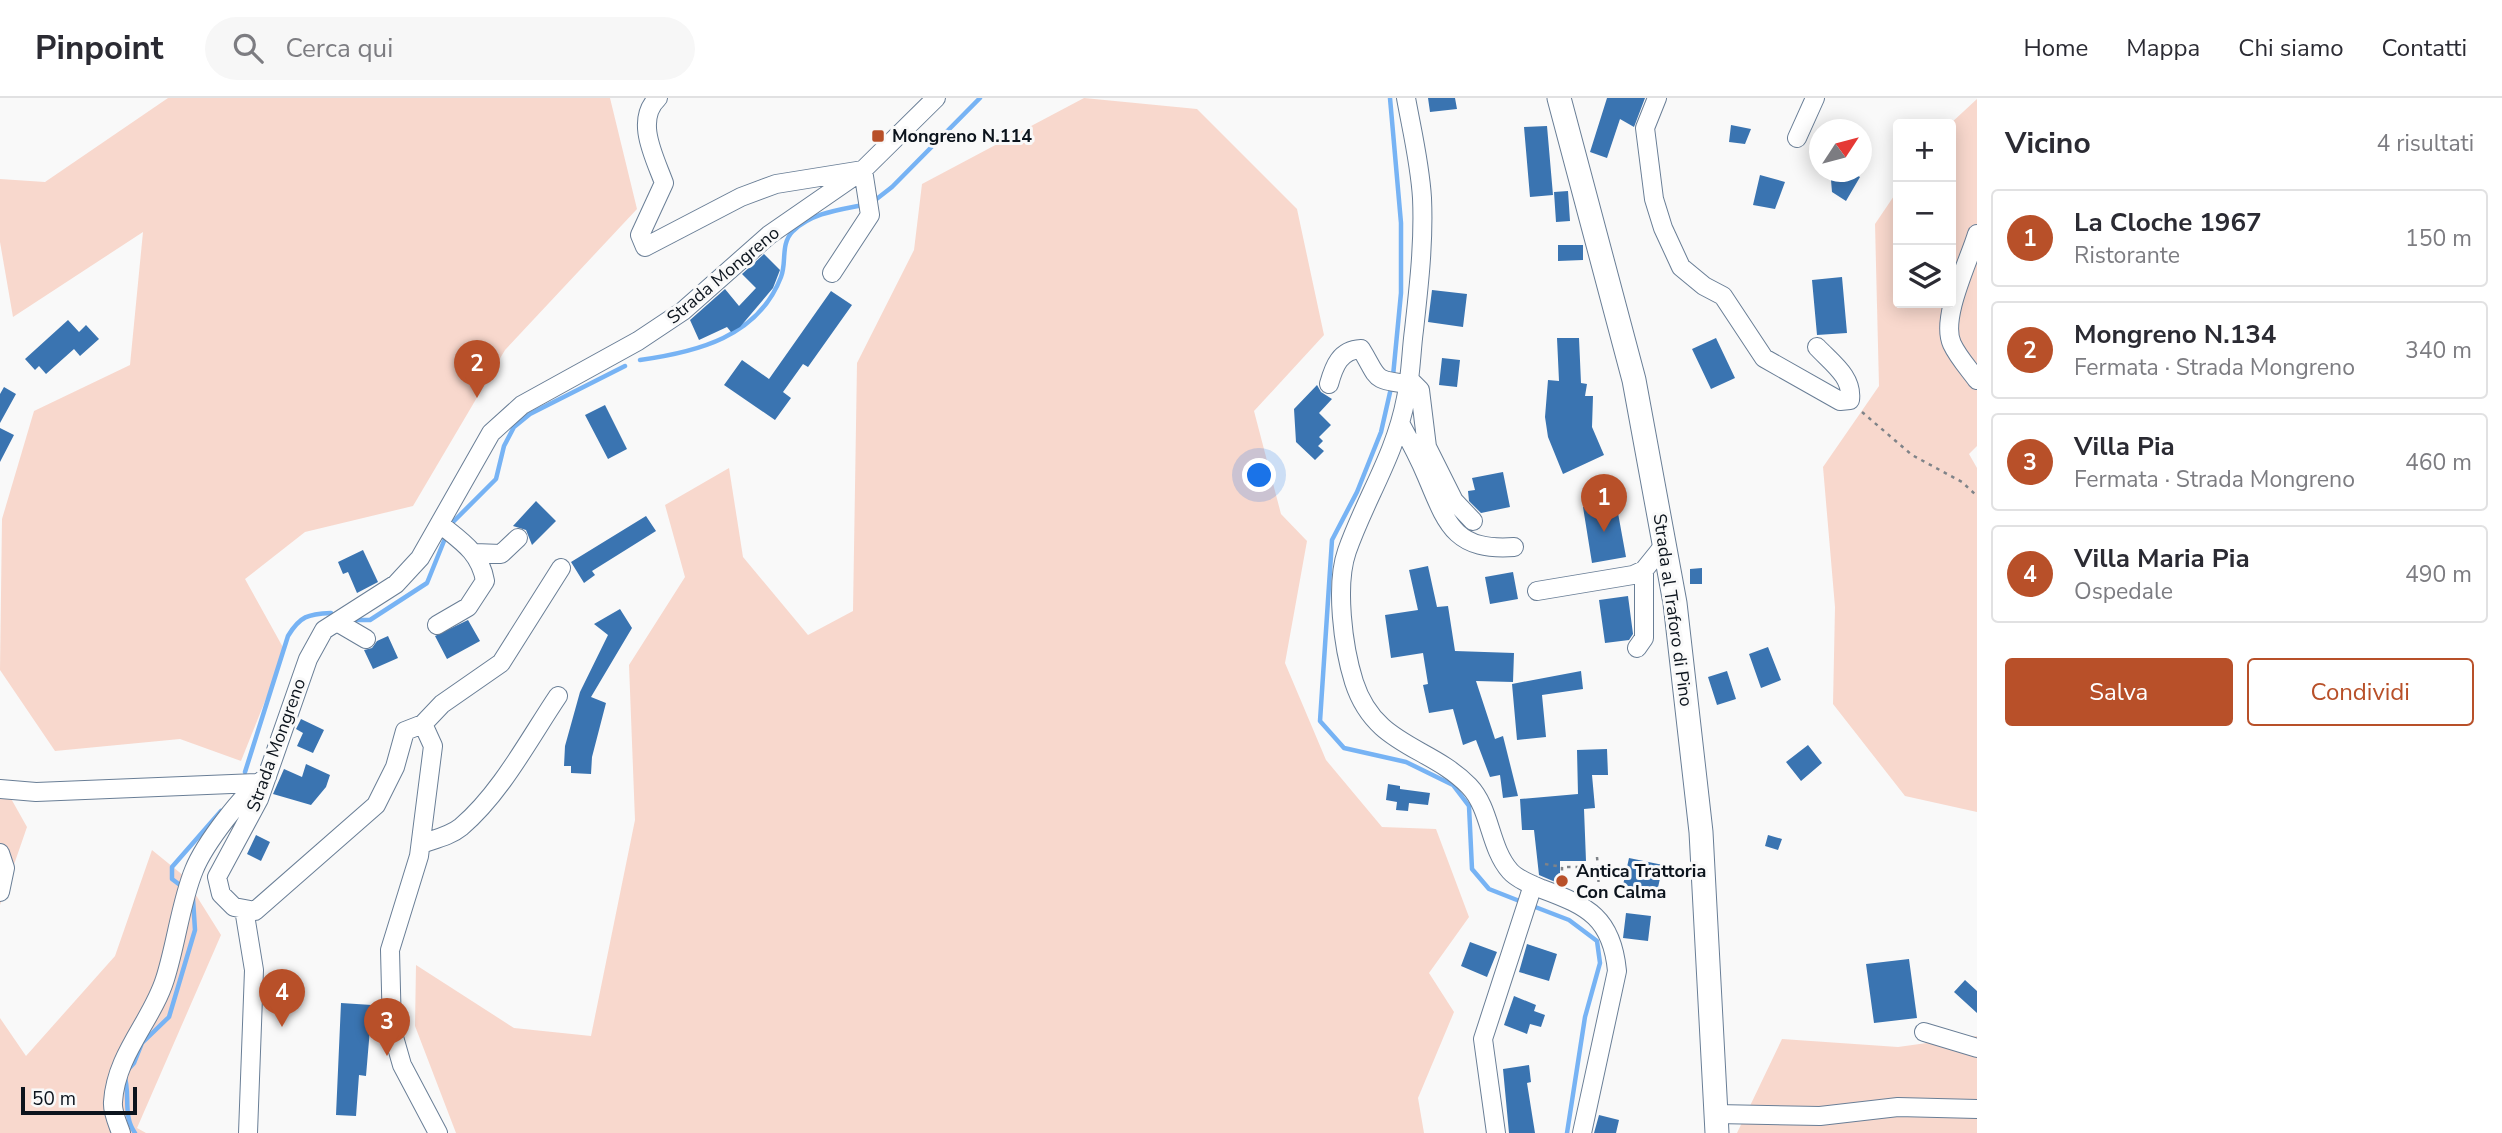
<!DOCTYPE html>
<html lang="it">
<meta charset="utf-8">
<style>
:root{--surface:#fff;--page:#f7f7f7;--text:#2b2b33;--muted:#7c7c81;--line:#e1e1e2;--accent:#b85029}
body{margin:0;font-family:"Nunito Sans",sans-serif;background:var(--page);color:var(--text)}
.controls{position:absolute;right:21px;top:21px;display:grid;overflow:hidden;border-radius:7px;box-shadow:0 4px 18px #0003}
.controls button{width:63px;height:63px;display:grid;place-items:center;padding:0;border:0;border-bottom:2px solid var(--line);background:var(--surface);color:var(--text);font:35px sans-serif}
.compass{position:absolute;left:1809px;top:21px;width:63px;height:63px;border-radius:50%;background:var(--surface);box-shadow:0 4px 18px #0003;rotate:54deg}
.scale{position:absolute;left:21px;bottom:18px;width:116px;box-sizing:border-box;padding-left:7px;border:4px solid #0c141d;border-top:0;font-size:19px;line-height:24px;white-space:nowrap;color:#0c141d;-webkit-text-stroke:5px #f9f9f9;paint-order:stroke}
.you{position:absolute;left:1260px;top:378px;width:24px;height:24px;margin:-18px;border:5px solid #fff;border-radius:50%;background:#1a73e8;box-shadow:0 0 0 10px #1a73e833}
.badge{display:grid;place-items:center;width:46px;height:46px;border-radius:50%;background:var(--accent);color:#fff;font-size:23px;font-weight:700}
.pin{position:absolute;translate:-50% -58px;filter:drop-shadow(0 2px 4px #0008)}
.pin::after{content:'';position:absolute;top:37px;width:24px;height:21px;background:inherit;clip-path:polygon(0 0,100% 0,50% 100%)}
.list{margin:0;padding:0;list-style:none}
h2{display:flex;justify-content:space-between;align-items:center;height:91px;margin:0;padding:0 28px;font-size:30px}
h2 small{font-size:23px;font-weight:400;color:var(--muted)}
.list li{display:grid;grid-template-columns:46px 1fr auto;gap:21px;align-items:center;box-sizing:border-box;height:98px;margin:0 14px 14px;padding:0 14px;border:2px solid var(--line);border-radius:7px}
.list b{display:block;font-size:26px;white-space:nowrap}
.list p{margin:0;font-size:23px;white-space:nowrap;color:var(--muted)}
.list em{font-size:23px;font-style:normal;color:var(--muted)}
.actions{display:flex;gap:14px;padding:21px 28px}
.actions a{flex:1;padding:16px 0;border:2px solid var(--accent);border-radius:7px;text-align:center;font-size:24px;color:var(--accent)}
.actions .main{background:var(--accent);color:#fff}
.icon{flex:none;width:38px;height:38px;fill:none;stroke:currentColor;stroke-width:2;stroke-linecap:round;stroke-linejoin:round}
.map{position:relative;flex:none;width:1977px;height:1035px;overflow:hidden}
header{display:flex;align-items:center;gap:42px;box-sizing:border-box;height:98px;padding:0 35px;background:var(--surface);border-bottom:2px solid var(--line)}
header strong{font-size:33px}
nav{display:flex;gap:38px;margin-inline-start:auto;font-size:24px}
.search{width:490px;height:63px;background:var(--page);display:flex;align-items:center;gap:18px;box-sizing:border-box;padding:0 24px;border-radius:38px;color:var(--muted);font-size:26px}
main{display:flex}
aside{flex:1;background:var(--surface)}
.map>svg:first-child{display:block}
.green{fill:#f8d8cd}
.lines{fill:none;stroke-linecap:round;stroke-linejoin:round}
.stream{stroke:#77b3f4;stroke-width:4.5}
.building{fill:#3a74b1}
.minor-casing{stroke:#697e96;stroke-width:20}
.major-casing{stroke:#697e96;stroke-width:25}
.path{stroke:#7f8388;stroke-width:2.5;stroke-dasharray:3.5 5;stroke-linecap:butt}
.minor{stroke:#fff;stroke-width:18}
.major{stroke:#fff;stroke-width:23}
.poi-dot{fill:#b85029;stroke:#f9f9f9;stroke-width:2.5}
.labels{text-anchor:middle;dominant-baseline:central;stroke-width:6;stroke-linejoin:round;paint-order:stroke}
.poi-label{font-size:18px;font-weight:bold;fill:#0c141d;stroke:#f9f9f9;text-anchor:start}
.street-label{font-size:18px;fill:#0c141d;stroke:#f9f9f9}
</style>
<header>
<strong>Pinpoint</strong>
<div class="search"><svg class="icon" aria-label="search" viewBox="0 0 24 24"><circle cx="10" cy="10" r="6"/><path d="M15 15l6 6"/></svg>Cerca qui</div>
<nav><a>Home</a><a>Mappa</a><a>Chi siamo</a><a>Contatti</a></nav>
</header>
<main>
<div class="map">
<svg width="1977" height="1035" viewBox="0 0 1977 1035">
<rect width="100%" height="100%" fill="#f9f9f9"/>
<path class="green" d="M168,0H610L637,111L505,252L413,408L305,434L245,481L285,553L241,663L180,641L55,653L0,572L2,421L34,313L130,267L143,134L13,219L0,144V81L45,84Z
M1084,0L1197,11L1297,111L1324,237L1254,313L1281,416L1307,443L1285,565L1326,662L1382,729L1436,731L1469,819L1429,875L1454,914L1418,1000L1424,1035H456L415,928L416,867L514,930L591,938L635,722L629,567L685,479L665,407L729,370L743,459L808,537L853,513L857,265L914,152L922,86Z
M1977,1V348L1969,356L1977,370V714L1905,698L1833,606L1835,509L1823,369L1879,288L1875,126L1898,92V205H1951L1950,26Z
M0,681L27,729L0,807Z
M152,752L184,778L221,837L137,1030L146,1035H0V920L26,958L115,858Z
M1977,938V1035H1737L1782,941L1898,949Z"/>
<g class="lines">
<path class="stream" d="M1390,0L1401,125V195L1393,278
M874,103L892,89L980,0
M640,262C697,254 758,239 781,179C787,164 780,146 793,133C812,115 838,112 863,107
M1391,290L1381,334L1357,394L1332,442L1320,623L1344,650L1406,664L1453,687L1469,708L1472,771L1489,791L1522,804
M452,425L496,381L504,348L514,329L530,316L625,268
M356,522H370L427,485L446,438
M245,674L288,538C300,518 308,516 331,515
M180,787L172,781V769L221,713
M1530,807L1569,822L1597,843L1600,865L1585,919L1567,1035
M135,1035C122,1017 131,996 124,976L134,965L142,945L169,919L195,832L193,801"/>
</g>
<path class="building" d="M1428,0H1455L1457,11L1430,14Z
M1607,0H1645L1634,29L1620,21L1607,60L1590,54Z
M1731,27L1751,31L1745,46L1729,44Z
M1547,28L1553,97L1530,99L1524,29Z
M1836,74H1852L1860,79L1846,103L1832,94L1831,82Z
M1760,77L1785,84L1775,111L1753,107Z
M1568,93L1570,123L1556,124L1554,94Z
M1558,147H1583V162L1558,163Z
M764,156L780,172L773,190L740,229L731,234L727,229L699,242L690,222L725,191L739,208L756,190L742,176Z
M1842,179L1847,235L1817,237L1812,182Z
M1432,192L1467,196L1463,229L1428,224Z
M831,193L852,207L808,269L803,266L783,294L791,300L775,322L724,287L742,262L769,281Z
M68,222L79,234L86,227L99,241L80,258L74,251L46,276L39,268L35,272L25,261Z
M1557,240H1579L1581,285L1587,286L1585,298H1593L1592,329L1604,357L1563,376L1548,339L1545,319L1548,282L1559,283Z
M1716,240L1735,280L1711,291L1692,251Z
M1442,260L1460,262L1457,289L1439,287Z
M1317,287L1321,294L1332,301L1319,315L1331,327L1319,339L1323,343L1318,348L1324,353L1315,362L1296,344L1294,311Z
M4,289L16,296L0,325V296Z
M605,307L627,351L608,361L585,317Z
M0,330L14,337L0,364Z
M1503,374L1510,409L1481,415L1469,403L1468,393L1475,392L1472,380Z
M536,403L556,423L532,447L526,432L513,428Z
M1616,404L1626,459L1592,465L1583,409Z
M646,418L656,433L592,473L595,477L584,485L571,464Z
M363,452L378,484L357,495L348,474L343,476L338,464Z
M1428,468L1437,509L1448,508L1455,553L1514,555L1513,584L1476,583L1495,641L1503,638L1518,698L1503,700L1500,677L1490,679L1476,642L1463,647L1453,611L1429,615L1423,587L1428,586L1423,555L1391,560L1385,517L1418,512L1409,472Z
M1702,470V486H1690V471Z
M1513,474L1518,501L1490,506L1485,479Z
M1628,498L1633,536L1629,542L1605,545L1599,502Z
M620,511L632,530L591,599L606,605L592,659L591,676L571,675V668H564L565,648L580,594L608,537L594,526Z
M468,522L480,543L447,561L435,538Z
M388,538L398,560L373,571L364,552L372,550L377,543Z
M1768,549L1781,582L1761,590L1749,556Z
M1581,573L1583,591L1542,597L1546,639L1517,642L1512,586Z
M1727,573L1736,601L1717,607L1708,579Z
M301,621L324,632L313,655L297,648L303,635L296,631Z
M1808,647L1822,665L1801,683L1786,664Z
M1607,651L1608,677H1592L1595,710L1584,711L1586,763H1560V786L1539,777L1534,732H1522L1520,701L1578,696L1577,652Z
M306,666L330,677L326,689L311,707L273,696L284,671L302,679Z
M1388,686L1400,688V691L1430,695L1428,707L1409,705L1408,713L1396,712L1397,704L1386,702Z
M256,737L270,744L261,763L247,756Z
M1768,737L1782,741L1778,752L1765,748Z
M1629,760L1663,767L1657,794L1623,787Z
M1626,815L1651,818L1648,843L1623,840Z
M1470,844L1497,854L1487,879L1461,868Z
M1527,846L1557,856L1549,883L1519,874Z
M1909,861L1917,920L1874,925L1866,866Z
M1965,882L1977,893V915L1954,894Z
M1514,898L1536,907L1534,913L1545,917L1541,929L1530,926L1527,936L1504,927Z
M341,905L372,907L366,978L359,977L356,1018L336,1017Z
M1529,967L1531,984L1527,985L1535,1035H1509L1503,971Z
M1599,1017L1619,1022L1616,1035H1594Z"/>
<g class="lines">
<g class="minor-casing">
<path id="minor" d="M658,0C634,22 655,60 664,85L640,137L645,149L741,99L776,86L863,72L870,117L832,175
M1406,0C1412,33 1420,66 1422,100C1424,144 1419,187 1414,232C1411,254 1411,278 1406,300C1395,358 1366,399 1347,453C1335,487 1343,549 1354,584C1375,649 1429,647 1469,688C1491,711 1489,749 1510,773C1517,781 1532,787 1542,791C1588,808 1612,820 1617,873L1582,1035
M1657,0L1645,30L1654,101L1663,130L1681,169L1704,188L1723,198L1764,260L1840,303L1850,302C1853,279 1832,265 1817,249
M1797,40L1815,0
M1977,136C1969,163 1940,220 1952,246C1958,259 1969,271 1977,282
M1409,281L1420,292L1427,349L1454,403L1473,423
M1329,286C1334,268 1340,252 1361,251C1379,280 1371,282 1408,286
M1400,325C1410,343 1419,360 1427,379C1447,427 1455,453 1514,449
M475,455L501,456L518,440
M1537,493L1633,477L1644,472L1665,446
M337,524L366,541
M437,527L468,509L485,483C480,454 461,443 440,426
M1637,550L1644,540V472
M423,626L442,606L501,565L561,470
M0,691L36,694L257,685
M421,746C435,741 450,738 461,729C501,695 529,641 558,598
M0,755L5,770L0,794
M244,811L254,872L248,1035
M1924,934L1977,950
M1716,1016L1820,1018L1898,1009L1977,1011
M121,1035C118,1026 112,1014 113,1004C116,956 152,923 165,881C176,847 181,803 194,772C204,747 244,693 267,679
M438,1035L402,967L392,932L390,852L419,758L433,648L423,626L405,633L395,669L376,707L255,813L234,809L221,796L217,779L259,701L308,561L324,532L396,486L420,460L491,335L522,307L638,243L683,213L769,137L863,72L936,0
M1496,1035L1483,941L1533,787"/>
</g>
<g class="major-casing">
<path id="major" d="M1559,0L1634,282L1675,505L1701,734L1717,1035"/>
</g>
<path class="path" d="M1862,314L1912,357L1962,384L1977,398
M1597,759L1598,769
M1545,766L1562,769
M1562,781V769H1598L1599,800"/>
<use href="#minor" class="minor"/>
<use href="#major" class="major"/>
</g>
<g class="poi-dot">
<rect x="871" y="31" width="14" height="14" rx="3.5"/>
<circle cx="1562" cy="783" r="7"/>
</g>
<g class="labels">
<g class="poi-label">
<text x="892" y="38">Mongreno N.114</text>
<text x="1576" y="773">Antica Trattoria<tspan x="1576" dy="21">Con Calma</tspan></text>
</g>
<g class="street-label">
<text transform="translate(723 177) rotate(-40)">Strada Mongreno</text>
<text transform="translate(1673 512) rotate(82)">Strada al Traforo di Pino</text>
<text transform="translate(276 647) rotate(-70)">Strada Mongreno</text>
</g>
</g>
</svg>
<div class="controls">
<button>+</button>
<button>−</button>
<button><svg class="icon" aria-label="layers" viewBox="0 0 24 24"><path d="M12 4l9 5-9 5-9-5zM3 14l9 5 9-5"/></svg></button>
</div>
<svg class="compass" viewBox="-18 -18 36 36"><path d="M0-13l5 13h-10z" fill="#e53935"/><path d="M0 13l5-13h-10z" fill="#7c7c81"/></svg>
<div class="scale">50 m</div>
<div class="you"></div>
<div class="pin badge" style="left:1604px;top:434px">1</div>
<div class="pin badge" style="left:477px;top:300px">2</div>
<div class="pin badge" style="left:387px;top:958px">3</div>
<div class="pin badge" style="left:282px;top:929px">4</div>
</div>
<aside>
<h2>Vicino<small>4 risultati</small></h2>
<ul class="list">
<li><span class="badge">1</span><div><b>La Cloche 1967</b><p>Ristorante</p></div><em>150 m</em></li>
<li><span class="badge">2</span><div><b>Mongreno N.134</b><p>Fermata · Strada Mongreno</p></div><em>340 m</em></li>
<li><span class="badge">3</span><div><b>Villa Pia</b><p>Fermata · Strada Mongreno</p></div><em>460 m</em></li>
<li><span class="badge">4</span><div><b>Villa Maria Pia</b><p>Ospedale</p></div><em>490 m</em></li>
</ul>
<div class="actions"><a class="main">Salva</a><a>Condividi</a></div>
</aside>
</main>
